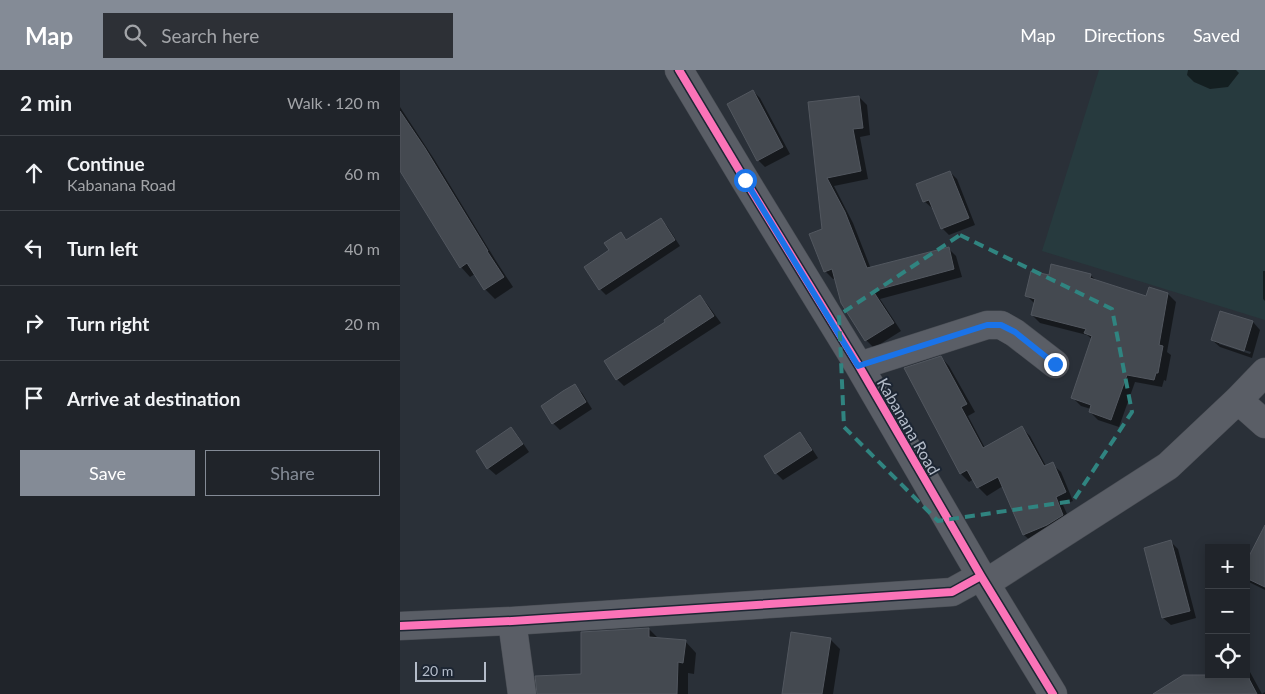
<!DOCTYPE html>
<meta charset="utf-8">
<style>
:root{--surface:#20242a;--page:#2d3036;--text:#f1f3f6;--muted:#a2a4a8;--line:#3d4147;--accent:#848b96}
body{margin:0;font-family:Lato,sans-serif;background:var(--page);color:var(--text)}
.controls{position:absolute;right:15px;bottom:15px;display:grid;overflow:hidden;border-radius:0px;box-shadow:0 2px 12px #0003}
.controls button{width:45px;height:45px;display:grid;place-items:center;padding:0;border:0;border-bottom:1px solid var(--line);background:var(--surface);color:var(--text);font:25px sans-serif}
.scale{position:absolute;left:15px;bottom:12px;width:71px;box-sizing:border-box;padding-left:5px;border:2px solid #b4bcc9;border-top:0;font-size:14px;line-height:18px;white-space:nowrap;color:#b4bcc9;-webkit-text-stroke:4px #1d2633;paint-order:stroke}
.stop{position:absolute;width:15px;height:15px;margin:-11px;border:4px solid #1a73e8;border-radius:50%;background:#fff}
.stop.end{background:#1a73e8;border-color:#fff;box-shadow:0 1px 5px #0008}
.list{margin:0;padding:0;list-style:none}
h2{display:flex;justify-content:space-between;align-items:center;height:65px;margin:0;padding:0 20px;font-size:21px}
h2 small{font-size:16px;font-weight:400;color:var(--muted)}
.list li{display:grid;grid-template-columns:32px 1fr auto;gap:15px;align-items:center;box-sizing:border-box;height:75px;padding:0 20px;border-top:1px solid var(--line)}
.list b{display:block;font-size:19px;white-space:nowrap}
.list p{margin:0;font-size:16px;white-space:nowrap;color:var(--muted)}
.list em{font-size:16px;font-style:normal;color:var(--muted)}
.actions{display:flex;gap:10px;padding:15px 20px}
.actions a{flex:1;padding:11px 0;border:1px solid var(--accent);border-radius:0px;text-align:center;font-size:18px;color:var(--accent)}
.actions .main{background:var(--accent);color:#fff}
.icon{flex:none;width:28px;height:28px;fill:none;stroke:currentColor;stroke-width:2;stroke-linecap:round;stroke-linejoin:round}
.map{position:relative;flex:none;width:865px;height:624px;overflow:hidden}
header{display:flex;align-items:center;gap:30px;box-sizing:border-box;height:70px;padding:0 25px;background:var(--accent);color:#fff}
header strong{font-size:24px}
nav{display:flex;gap:28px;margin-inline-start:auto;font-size:18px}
.search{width:350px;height:45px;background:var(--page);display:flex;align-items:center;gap:12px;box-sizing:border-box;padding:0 18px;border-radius:0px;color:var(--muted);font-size:19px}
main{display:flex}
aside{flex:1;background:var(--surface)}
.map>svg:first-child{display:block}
.green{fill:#273a3e}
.shadow{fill:#0007;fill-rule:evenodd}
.building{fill:#444950;stroke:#52575f}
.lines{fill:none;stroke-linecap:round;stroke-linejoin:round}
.minor-casing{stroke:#484c53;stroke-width:29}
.minor{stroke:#5a5e66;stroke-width:28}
.cycleway-casing{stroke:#1d2633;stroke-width:11}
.cycleway{stroke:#fb73b8;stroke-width:8}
.route{stroke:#1a73e8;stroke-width:6}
.marked{fill:none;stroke:#308480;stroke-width:4;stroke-dasharray:10 6;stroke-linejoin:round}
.labels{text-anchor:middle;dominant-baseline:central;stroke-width:4;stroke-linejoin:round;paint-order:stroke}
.street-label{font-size:16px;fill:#b4bcc9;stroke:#1d2633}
</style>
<header>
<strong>Map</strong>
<div class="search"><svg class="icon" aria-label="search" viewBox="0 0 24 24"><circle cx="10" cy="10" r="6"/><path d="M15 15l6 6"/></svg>Search here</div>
<nav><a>Map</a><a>Directions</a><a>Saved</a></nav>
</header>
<main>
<aside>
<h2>2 min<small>Walk · 120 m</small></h2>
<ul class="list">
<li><svg class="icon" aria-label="ahead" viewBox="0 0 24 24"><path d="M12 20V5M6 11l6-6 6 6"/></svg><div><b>Continue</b><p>Kabanana Road</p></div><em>60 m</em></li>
<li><svg class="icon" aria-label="left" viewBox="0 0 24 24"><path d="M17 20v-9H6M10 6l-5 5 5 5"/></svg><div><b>Turn left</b></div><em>40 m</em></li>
<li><svg class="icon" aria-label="right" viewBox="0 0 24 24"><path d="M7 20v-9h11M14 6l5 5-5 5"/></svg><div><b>Turn right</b></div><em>20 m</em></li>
<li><svg class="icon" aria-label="arrive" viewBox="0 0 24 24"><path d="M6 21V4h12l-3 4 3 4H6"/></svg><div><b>Arrive at destination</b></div></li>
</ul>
<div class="actions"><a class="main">Save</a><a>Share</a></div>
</aside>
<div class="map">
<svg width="865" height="624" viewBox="0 0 865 624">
<rect width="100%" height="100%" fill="#2a3038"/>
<path class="green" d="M699,0H865V250L642,181Z"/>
<path class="shadow" d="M788,0H836L839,3L828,17L810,19L794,12L787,5Z
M353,21L360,28L390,84L365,97L358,90Z
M459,27L467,35L470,65L460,67L468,109L434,116L453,153L471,199L548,178L556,186L562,207L480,229L501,261L474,278L466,270L442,232L436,208L433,209L425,201L423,160L409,33Z
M0,37L34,89L96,191L113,217L95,229L85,219L75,204L70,207L61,197L0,100Z
M550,102L557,109L575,155L549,165L542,158L534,138H532L524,131Z
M261,150L267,156L280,176L206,225L200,219L211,180L220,163L227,170Z
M863,201H865V231L863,229Z
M690,205L697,211L747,228L768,224L776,232L767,282L771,285L766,311L764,310L762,317L735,312L719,357L698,350L690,342L691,339L681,336L672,327L692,269L687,265L640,253L632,245L635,234L627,226L650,207Z
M300,226L307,234L321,253L224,316L217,309L267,252Z
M821,242L853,252L860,260L852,288L820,277L812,270ZM819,272L851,282L850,284L819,274Z
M541,287L549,296L575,342L568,346L585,378L622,358L630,366L646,396L652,394L661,402L673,431L663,435L671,453L633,473L624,465L603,416L587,426L578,417L574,409L569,412L561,404L506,299Z
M175,316L182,323L192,339L160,360L153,353Z
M111,358L118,366L129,382L96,405L88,398Z
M400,364L407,371L418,388L383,410L376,403Z
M771,472L778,479L796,548L771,555L763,548L745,478Z
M865,493V520L849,512L846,509V495Z
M249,559L259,569L285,571L296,583L294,604L288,603V624H138L139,622L182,606Z
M392,563L430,569L440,579L433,624H383Z
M846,598L850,602L862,624L865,622V624H755L776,611L846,605Z"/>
<path class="building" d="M353,20L383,77L357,91L327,34Z
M459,26L463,58L453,59L461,101L427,108L445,142L467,198L549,177L554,199L473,221L494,253L465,271L441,233L432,199L424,202L409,164L422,159L408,32Z
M0,41L25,78L88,181H87L104,207L84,220L67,193L60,198L0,101Z
M550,101L569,148L541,159L529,130L523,132L516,114Z
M261,148L275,170L199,220L184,197L209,180L204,173L221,162L226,170Z
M651,194L691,204L690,208L746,226L749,217L768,223L759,275L763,276L758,303H756L754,310L727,305L711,350L689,342L691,335L671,328L692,266L684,263L686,259L631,245L635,229L625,226L631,201L649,205Z
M300,225L314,246L216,310L204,291L265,252L264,250Z
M820,241L853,251L844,281L811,270Z
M541,286L567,334L561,337L583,378L622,356L644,396L653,392L666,422L656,427L663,445L647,455L623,465L598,407L577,418L567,400L560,404L504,298Z
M175,314L186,332L152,354L141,336L163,321Z
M111,357L123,374L87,399L76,381Z
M400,362L412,380L375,404L364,386Z
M865,455V517L846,508V492Z
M771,470L790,541L762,548L744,478Z
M249,558V567L286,570L283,593L278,592L277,624H137L135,606L181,604V562Z
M391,562L431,568L422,624H382Z
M783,605H847L857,624H753Z"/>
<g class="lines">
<g class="minor-casing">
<path id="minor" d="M279,0L345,110L459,296L581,506L653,624
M459,296L587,255H601L615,263L655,294
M838,330L865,354
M586,513L768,396L838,330L865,302
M112,551L122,624
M0,556L112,551L552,522L581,506"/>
</g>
<use href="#minor" class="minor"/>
<g class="cycleway-casing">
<path id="cycleway" d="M279,0L345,110L459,296L581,506L653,624
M0,556L112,551L552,522L581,506"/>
</g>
<use href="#cycleway" class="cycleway"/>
</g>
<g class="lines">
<path class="route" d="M345,110L458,296L587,255H601L615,262L655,294"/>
</g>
<path class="marked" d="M560,165L712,239L732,342L673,431L538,451L444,357L439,245Z"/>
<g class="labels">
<g class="street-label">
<text transform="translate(509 356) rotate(60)">Kabanana Road</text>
</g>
</g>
</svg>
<div class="controls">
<button>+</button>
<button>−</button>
<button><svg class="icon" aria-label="locate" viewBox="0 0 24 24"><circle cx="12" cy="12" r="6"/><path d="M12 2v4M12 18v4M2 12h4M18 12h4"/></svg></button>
</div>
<div class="scale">20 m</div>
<div class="stop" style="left:345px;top:110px"></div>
<div class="stop end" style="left:655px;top:294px"></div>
</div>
</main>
